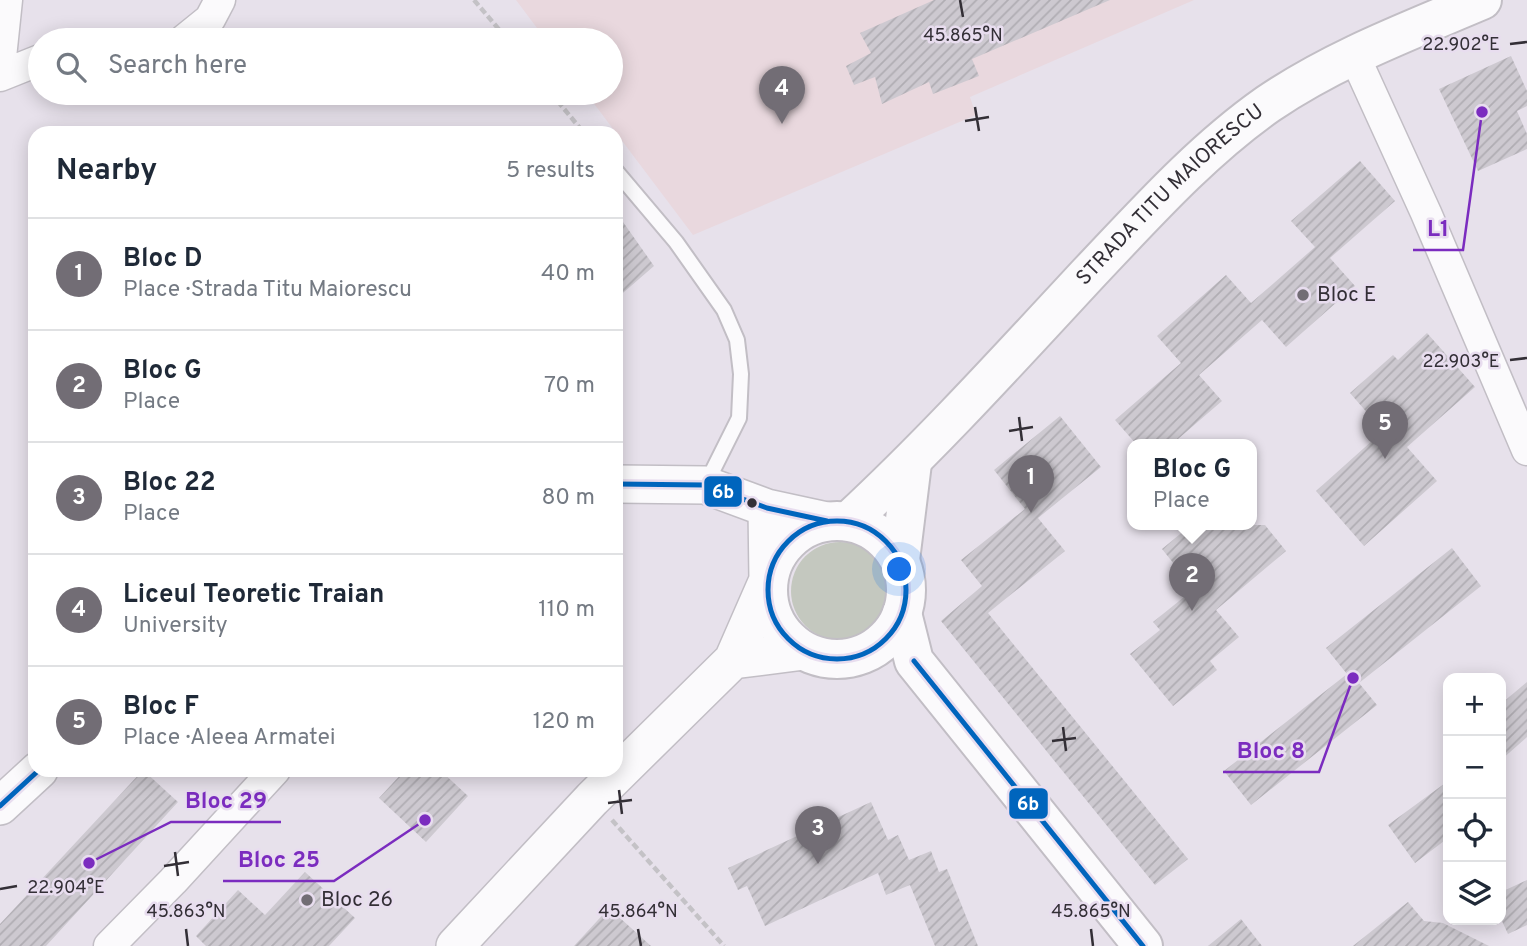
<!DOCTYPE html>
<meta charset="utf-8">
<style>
:root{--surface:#fff;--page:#f2f2f3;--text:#1f2937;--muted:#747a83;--line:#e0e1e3;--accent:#726d75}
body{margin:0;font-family:Overpass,sans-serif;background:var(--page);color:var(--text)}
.controls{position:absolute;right:21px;bottom:21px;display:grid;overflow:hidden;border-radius:14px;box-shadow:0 4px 18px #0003}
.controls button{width:63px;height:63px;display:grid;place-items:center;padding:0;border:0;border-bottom:2px solid var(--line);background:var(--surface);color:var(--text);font:35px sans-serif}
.you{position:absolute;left:900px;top:570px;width:24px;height:24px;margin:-18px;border:5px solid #fff;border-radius:50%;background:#1a73e8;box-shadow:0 0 0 10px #1a73e833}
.badge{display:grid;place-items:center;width:46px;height:46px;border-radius:50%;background:var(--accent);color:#fff;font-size:23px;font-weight:700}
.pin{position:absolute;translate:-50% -58px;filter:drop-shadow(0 2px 4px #0008)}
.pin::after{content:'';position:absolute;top:37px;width:24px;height:21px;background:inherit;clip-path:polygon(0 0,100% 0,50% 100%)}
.popup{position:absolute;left:1127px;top:439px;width:130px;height:91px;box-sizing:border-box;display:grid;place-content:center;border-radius:14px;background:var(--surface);filter:drop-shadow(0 2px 5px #0005);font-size:23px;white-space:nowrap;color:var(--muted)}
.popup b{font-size:26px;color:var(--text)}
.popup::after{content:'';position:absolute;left:50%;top:100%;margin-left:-14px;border:14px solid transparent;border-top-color:var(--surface)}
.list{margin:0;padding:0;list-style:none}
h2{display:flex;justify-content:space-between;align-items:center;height:91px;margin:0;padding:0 28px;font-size:30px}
h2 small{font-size:23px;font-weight:400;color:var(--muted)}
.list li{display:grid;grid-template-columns:46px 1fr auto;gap:21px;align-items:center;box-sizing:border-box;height:112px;padding:0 28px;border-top:2px solid var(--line)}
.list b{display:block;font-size:26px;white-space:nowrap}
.list p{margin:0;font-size:23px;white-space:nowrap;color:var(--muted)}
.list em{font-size:23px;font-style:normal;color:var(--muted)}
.icon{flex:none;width:38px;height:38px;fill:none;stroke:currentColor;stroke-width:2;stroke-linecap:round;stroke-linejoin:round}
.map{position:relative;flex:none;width:1527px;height:946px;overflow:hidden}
.search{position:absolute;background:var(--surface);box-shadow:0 4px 18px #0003;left:28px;top:28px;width:595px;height:77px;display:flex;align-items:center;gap:18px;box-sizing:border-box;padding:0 24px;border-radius:38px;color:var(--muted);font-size:26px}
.panel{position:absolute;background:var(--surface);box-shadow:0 4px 18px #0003;left:28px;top:126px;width:595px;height:651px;border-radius:21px}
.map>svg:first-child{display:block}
.education{fill:#e9d8de}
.green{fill:#c4c8bf}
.building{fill:url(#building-hatch)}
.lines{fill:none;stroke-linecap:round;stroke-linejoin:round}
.service-casing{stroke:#c2bec5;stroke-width:18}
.minor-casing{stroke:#c2bec5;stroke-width:33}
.tertiary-casing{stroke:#c2bec5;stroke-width:40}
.secondary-casing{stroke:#c2bec5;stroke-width:42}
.path{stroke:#c4c2c6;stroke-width:4.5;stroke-dasharray:7 3.5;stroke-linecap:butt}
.service{stroke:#fbfafc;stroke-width:14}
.minor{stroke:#fbfafc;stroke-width:30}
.tertiary{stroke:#fbfafc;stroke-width:37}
.secondary{stroke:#fbfafc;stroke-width:38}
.bus-1-casing{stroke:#e8ddef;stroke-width:10}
.bus-1{stroke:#0065bd;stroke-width:5}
.ticks{fill:none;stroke:#332f36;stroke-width:2.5}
.poi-dot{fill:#726d75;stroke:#e8ddef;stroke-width:2.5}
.bus-dot{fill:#332f36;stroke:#e8ddef;stroke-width:2.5}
.labels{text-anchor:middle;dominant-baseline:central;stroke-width:5;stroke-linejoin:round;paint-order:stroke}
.street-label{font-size:21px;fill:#332f36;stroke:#e8ddef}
.poi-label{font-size:21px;fill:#332f36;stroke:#e8ddef;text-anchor:start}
.ticks-label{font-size:18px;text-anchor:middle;fill:#332f36;stroke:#e8ddef;stroke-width:5;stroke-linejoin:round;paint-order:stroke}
.leader{fill:none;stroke:#7b2cbf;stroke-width:2.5}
.callout-dot{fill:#7b2cbf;stroke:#e8ddef;stroke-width:2.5}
.callout-label{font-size:23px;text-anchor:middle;font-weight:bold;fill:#7b2cbf;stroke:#e8ddef;stroke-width:5;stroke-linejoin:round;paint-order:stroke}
.line-badge{stroke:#e8ddef;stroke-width:2.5}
.badge-label{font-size:19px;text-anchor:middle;font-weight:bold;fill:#fff}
</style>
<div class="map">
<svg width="1527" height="946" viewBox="0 0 1527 946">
<defs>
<pattern id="building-hatch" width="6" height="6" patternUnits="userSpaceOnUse" patternTransform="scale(1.75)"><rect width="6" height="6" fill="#cdc9d0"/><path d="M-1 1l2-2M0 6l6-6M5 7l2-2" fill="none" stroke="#b0adb3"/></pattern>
</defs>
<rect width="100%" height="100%" fill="#e7e1eb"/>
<path class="education" d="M516,0H1194L970,97L976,115L693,235L586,93H611V40H546Z"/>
<path class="green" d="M791 591a49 49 0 1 1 98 0a49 49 0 1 1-98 0Z"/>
<path class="building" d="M934,0H1110L972,59L979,76L933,94L929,82L882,104L875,77L854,85L846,66L871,53L860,33Z
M1511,56L1527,91V106L1517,111L1527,134V149L1478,171L1439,89Z
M1360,161L1395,201L1330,258L1355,286L1286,347L1262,320L1199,375L1222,401L1171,445H1137L1115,420L1181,363L1157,336L1226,275L1251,303L1315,247L1291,221Z
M616,212L654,266L616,299Z
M1427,333L1475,387L1407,447L1437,481L1364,546L1316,491L1383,431L1350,393L1393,355L1398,360Z
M1060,416L1101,467L1038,518L1065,551L988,613L1188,859L1155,885L941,621L982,586L961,560L1025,509L994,470Z
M1191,525H1265L1286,551L1216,610L1239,637L1210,661L1217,670L1173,706L1130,654L1160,630L1153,622L1194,589L1162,549Z
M1452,548L1481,586L1359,683L1377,705L1251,805L1224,771L1347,674L1326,648Z
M1527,682V737L1501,760V704Z
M143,770L178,802L46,946H0V924Z
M405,770H440L468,796L426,842L379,798Z
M1448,781V838L1415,863L1388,825Z
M871,802L888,840L898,835L909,860L931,851L939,872L947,869L978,946H935L910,885L886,895L878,873L765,926L747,886L738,890L728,868Z
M305,872L355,918L329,946H206L196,936L238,890L265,915Z
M1527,880V925L1508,934L1501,919V892Z
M1408,902L1424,921L1443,923L1489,946H1353Z
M609,908L651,946H574Z
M1241,919L1262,946H1208Z"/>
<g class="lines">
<g class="service-casing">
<path id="service" d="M616,171L676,242L724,310L737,340L741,374L739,418L706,484"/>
</g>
<g class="minor-casing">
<path id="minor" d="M184,40L210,19L220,0
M1354,55L1426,213L1527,450
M0,67L7,0
M0,76L40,60
M109,946L173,881L275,770"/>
</g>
<g class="tertiary-casing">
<path id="tertiary" d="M616,484L705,485L767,508L827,521
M733,660L768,580L767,508
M0,806L39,770
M455,946L592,799L733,660L804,651"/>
</g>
<g class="secondary-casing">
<g id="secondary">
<circle cx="837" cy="590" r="69"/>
<path id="s1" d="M849,521C933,443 1010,358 1088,274C1144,215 1201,151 1268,104C1334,59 1409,31 1482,0"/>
<path d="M900,560L912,463"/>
<path d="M902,613L914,661L1143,946"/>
</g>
</g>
<path class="path" d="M474,0L508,40
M551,93L584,133
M612,820L724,946"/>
<use href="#service" class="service"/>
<use href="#minor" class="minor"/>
<use href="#tertiary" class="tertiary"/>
<use href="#secondary" class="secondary"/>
<g class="bus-1-casing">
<path id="bus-1" d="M616,484L705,485L767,508L827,521
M768 590a69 69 0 1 1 138 0a69 69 0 1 1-138 0Z
M914,661L1143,946
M0,806L39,770"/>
</g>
<use href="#bus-1" class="bus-1"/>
</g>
<path class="ticks" d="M960,0L963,17M1510,44L1527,42M975,107L979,131M965,121L989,117M1510,360L1527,358M1019,417L1022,441M1009,431L1033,427M1063,727L1066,751M1052,741L1076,738M619,790L622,814M608,803L632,800M175,852L178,876M164,866L189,862M0,889L17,886M186,929L188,946M638,929L641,946M1091,929L1093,946"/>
<g class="poi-dot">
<circle cx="1303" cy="295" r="7"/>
<circle cx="307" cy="900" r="7"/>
</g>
<circle class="bus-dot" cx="752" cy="503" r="6"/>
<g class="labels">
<g class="street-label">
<text stroke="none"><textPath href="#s1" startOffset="458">STRADA TITU MAIORESCU</textPath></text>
</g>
<g class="poi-label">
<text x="1317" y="295">Bloc E</text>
<text x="321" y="900">Bloc 26</text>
</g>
</g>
<g class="ticks-label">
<text x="963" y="41">45.865°N</text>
<text x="1461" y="50">22.902°E</text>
<text x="1461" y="367">22.903°E</text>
<text x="66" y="893">22.904°E</text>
<text x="186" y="917">45.863°N</text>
<text x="638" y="917">45.864°N</text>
<text x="1091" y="917">45.865°N</text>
</g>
<path class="leader" d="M1482 112L1463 250H1413M1353 678L1319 772H1223M89 863L171 822H281M425 820L334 881H223"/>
<g class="callout-dot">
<circle cx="1482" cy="112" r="7"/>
<circle cx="1353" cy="678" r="7"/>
<circle cx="89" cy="863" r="7"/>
<circle cx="425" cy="820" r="7"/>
</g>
<g class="callout-label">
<text x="1438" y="236">L1</text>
<text x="1271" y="758">Bloc 8</text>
<text x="226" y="808">Bloc 29</text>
<text x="279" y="867">Bloc 25</text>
</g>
<g class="line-badge">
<rect x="703" y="475" width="40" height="33" rx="7" fill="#0065bd"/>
<rect x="1008" y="787" width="41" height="33" rx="7" fill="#0065bd"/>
</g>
<g class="badge-label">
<text x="723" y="498">6b</text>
<text x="1028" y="810">6b</text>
</g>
</svg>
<div class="controls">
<button>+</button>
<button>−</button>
<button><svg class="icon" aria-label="locate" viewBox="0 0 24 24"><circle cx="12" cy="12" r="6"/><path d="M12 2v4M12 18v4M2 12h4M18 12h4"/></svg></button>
<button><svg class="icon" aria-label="layers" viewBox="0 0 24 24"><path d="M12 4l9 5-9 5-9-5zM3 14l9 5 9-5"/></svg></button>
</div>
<div class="you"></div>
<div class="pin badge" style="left:1031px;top:513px">1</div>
<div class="pin badge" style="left:1192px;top:611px">2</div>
<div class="popup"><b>Bloc G</b>Place</div>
<div class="pin badge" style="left:818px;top:864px">3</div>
<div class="pin badge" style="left:782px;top:124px">4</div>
<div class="pin badge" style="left:1385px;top:459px">5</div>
<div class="search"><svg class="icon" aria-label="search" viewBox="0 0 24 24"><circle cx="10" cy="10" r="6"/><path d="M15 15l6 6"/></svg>Search here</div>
<section class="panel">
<h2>Nearby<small>5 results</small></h2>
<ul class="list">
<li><span class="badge">1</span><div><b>Bloc D</b><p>Place · Strada Titu Maiorescu</p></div><em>40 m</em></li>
<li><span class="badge">2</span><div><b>Bloc G</b><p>Place</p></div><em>70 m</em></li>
<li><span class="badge">3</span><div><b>Bloc 22</b><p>Place</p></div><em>80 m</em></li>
<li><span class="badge">4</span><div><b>Liceul Teoretic Traian</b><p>University</p></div><em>110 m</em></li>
<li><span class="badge">5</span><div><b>Bloc F</b><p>Place · Aleea Armatei</p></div><em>120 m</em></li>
</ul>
</section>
</div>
